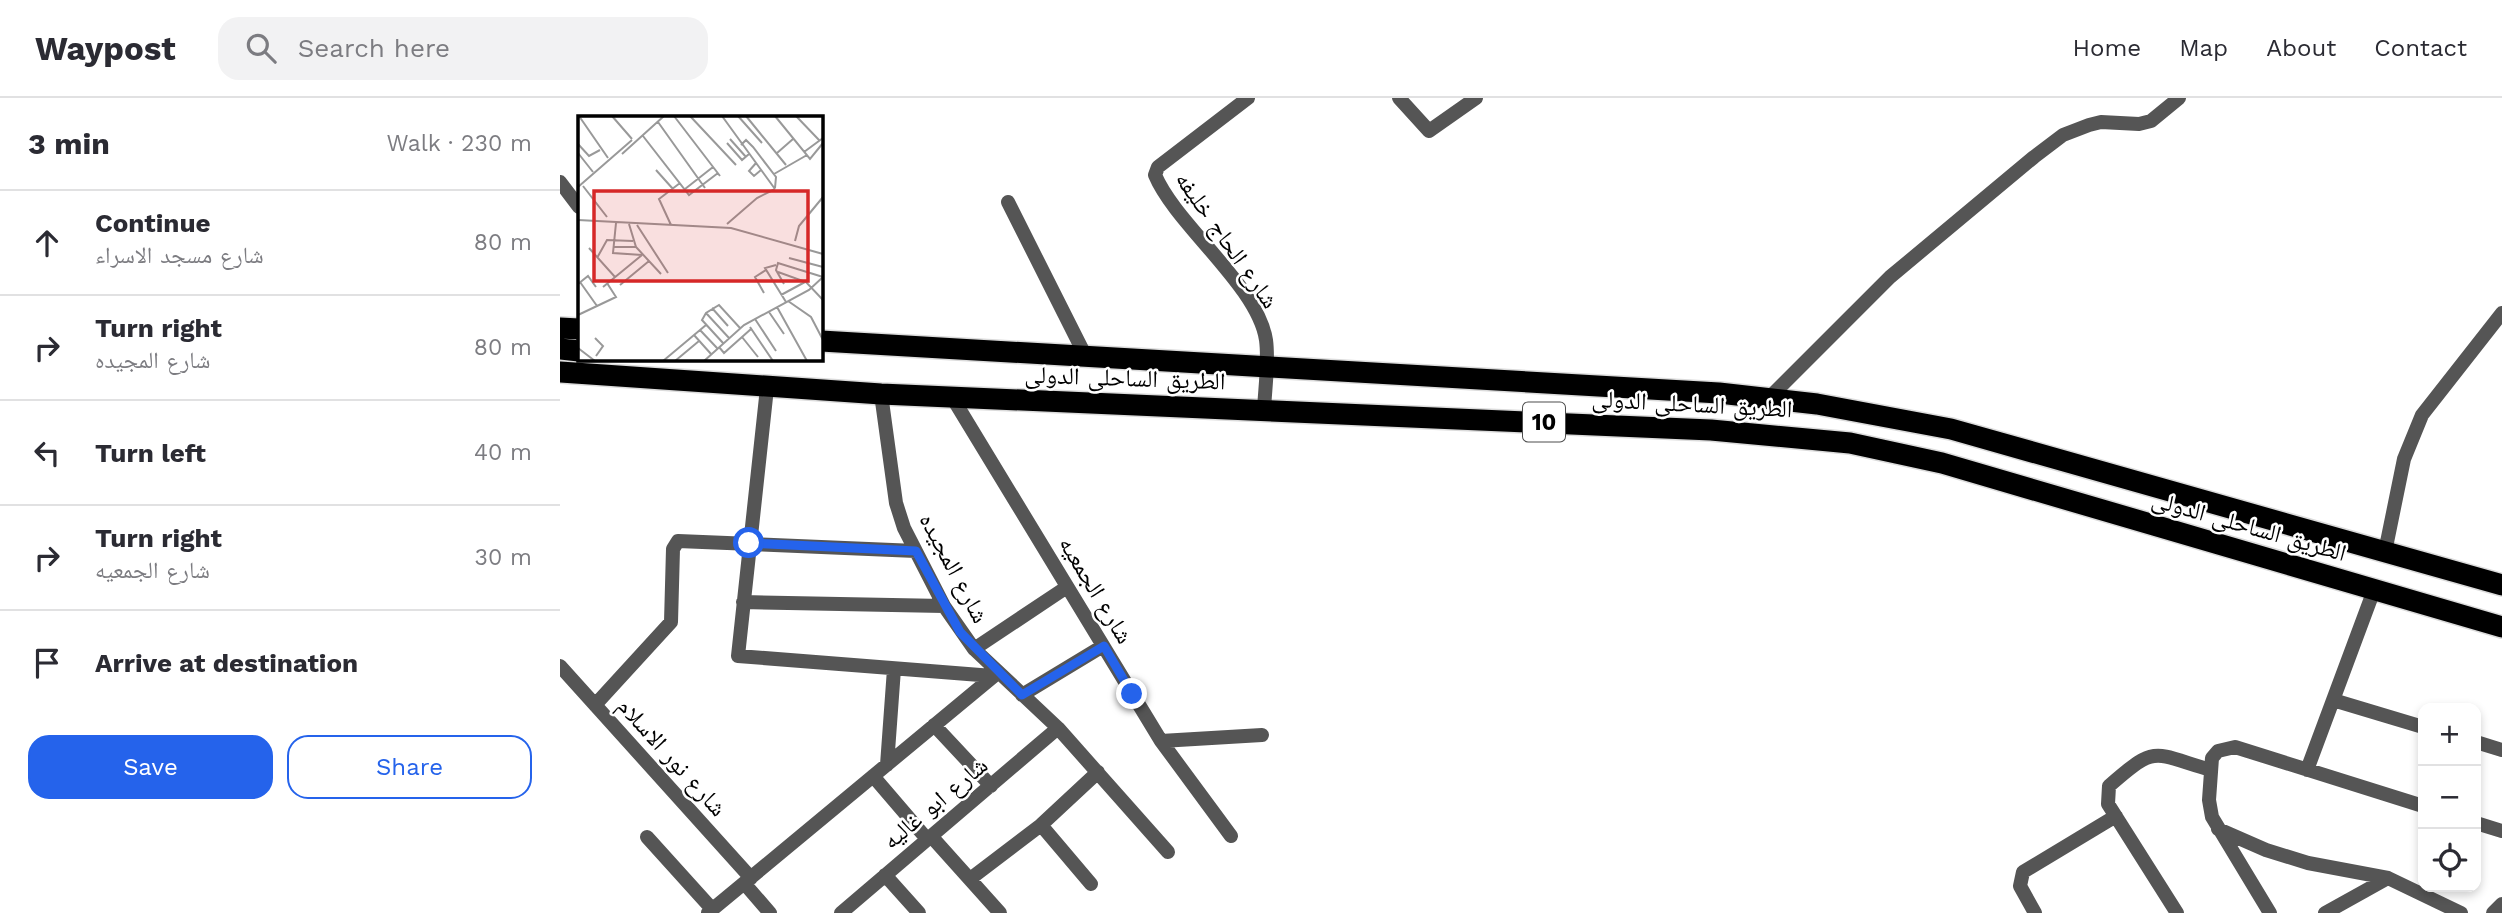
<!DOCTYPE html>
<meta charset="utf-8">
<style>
:root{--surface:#fff;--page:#f2f2f3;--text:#2b2b33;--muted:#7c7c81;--line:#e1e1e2;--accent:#2563eb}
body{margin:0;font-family:"Work Sans","Noto Naskh Arabic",sans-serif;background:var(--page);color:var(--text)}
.controls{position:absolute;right:21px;bottom:21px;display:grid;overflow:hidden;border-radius:14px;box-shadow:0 4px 10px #0003}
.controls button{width:63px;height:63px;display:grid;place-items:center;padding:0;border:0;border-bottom:2px solid var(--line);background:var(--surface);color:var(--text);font:35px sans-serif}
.stop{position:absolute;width:21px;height:21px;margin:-16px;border:5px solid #2563eb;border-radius:50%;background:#fff}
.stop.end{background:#2563eb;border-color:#fff;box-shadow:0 2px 7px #0008}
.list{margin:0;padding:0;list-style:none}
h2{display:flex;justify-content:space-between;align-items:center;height:91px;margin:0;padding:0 28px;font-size:30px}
h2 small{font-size:23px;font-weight:400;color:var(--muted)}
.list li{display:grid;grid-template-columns:46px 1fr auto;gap:21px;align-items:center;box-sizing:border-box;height:105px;padding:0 28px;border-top:2px solid var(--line)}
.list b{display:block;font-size:26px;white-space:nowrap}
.list p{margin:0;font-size:23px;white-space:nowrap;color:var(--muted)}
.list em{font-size:23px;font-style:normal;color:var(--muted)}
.actions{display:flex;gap:14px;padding:21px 28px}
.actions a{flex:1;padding:16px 0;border:2px solid var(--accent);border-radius:21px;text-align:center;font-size:24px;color:var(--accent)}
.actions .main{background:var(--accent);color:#fff}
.icon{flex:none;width:38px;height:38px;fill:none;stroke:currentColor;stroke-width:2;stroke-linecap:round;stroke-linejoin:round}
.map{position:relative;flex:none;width:1942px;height:815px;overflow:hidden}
header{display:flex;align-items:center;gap:42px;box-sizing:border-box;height:98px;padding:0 35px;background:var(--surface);border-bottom:2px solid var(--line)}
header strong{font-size:33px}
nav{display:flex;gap:38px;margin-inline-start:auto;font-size:24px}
.search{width:490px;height:63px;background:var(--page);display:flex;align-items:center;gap:18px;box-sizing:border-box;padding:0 24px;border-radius:21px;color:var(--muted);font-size:26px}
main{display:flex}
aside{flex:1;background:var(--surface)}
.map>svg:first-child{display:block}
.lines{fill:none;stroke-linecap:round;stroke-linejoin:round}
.highway-casing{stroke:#dbdbdb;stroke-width:24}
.street{stroke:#555;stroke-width:14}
.highway{stroke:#000;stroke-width:21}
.route{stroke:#2563eb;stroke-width:9}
.labels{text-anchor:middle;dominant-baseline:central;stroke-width:5;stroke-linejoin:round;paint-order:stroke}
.shield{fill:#fff;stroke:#4c4c4c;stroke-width:2}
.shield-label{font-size:23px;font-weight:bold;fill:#000}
.street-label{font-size:24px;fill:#000;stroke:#fff}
.inset-road{fill:none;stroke:#999;stroke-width:2}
.view{fill:#d62828;fill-opacity:0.15;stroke:#d62828;stroke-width:3.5}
.inset-edge{fill:none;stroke:#000;stroke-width:3.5}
</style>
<header>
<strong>Waypost</strong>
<div class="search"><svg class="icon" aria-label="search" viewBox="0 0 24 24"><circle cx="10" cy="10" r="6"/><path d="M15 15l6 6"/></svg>Search here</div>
<nav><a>Home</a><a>Map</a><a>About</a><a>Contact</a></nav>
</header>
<main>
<aside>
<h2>3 min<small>Walk · 230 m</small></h2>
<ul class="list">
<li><svg class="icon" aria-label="ahead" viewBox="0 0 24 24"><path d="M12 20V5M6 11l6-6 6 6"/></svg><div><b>Continue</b><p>شارع مسجد الاسراء</p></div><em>80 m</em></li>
<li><svg class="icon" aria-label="right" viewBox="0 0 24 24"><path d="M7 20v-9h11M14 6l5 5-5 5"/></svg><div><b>Turn right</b><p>شارع المجيده</p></div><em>80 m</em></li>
<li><svg class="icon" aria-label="left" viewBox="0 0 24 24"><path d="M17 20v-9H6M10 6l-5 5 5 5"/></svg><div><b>Turn left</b></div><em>40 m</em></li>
<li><svg class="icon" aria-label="right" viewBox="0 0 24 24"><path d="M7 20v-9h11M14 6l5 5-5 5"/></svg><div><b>Turn right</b><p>شارع الجمعيه</p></div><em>30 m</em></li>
<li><svg class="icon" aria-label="arrive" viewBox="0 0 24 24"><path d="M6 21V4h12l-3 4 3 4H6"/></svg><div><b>Arrive at destination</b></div></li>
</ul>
<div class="actions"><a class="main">Save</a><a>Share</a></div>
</aside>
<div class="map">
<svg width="1942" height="815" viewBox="0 0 1942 815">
<rect width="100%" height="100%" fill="#fff"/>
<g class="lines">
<g class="highway-casing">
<path id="highway" d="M0,230L19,231
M261,243L1159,295L1257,306L1391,331L1942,487
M0,251L19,253
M0,274L321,296L1151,332L1290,345L1382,365L1942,529"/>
</g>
<path class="street" d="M688,0L598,69L595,77C616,127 698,188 706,242C709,264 705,290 704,312
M839,0L869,33L916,0
M0,84L19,109
M448,104L525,257
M207,290L178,558L433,578
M321,296L336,405L344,430L384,508L414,551L498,630L608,754
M392,299L601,643L671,738
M1210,299L1330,179L1474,59L1503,37L1529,27L1541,24L1579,26L1591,23L1619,0
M1825,454L1844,361L1862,317L1942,215
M183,504L384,508
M414,551L507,489
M0,568L191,780
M462,597L543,548
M1773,602L1863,629
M35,607L111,524L113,451L118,443L356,453
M374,627L431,688
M601,643L702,637
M1916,644L1942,652
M327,667L334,571
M1747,672L1814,492
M313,678L367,741
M1916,725L1942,733
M481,727L531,786
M1658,731L1706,752L1748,765L1828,780L1901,815
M371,738L440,815
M87,739L152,811
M325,777L359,815
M410,781L481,727L538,674
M184,785L210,815
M148,815L435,577
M281,815L498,630
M1475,815L1460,788L1463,774L1556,718
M1617,815L1548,706L1549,688C1597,646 1592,655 1651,672
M1710,815L1652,719L1649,702L1652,660L1658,653L1675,649L1863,708
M1765,815L1828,780
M1933,815L1942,806"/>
<use href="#highway" class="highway"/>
</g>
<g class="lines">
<path class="route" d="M189,445L356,453L400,534L462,597L544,548L572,596"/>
</g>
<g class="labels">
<rect class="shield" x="963" y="304.5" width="42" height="39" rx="5"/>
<g class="shield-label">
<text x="984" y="324">10</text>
</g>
<g class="street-label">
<text transform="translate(667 142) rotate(55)">شارع الحاج خليفه</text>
<text transform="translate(565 280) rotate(2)">الطريق الساحلى الدولى</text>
<text transform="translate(1132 306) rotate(3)">الطريق الساحلى الدولى</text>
<text transform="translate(1689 428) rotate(16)">الطريق الساحلى الدولى</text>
<text transform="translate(394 470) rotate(62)">شارع المجيده</text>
<text transform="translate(536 492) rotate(59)">شارع الجمعيه</text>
<text transform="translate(112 659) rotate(48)">شارع نور الاسلام</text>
<text transform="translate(375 705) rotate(-40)">شارع ابو غاليه</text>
</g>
</g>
<g transform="translate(18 18)">
<rect width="245" height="245" fill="#fff"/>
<path class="inset-road" d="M1,0L30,42M34,0L54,23M96,0L142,60M112,0L158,49M144,0L197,73M160,0L184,27M168,0L208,49M197,0L232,43L245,27M218,0L241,24M80,6L127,72M65,20L111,79L140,57M152,23L168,41M149,27L164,44L171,38M0,28L11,40L22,34M163,29L168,24L175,31L198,61L197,72M226,36L245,22M0,37L15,56M199,37L215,23M44,38L86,0M178,47L171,55L176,60L183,54M78,54L95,73M196,58L229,39M5,70L29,101M0,71L54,24M107,73L135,51M0,104L153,112L245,138M38,107L35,137L64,139M51,108L58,131L83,158M149,108L179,82L197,73M59,109L90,157M93,109L81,83L102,67M217,125L221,110L245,81M36,131H58M11,132L37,161M19,142L29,124L55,125M211,142L245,151M198,149L187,152L208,186M200,156L228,166L245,184M2,166L19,190M0,168L10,160L18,171M206,168L198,154L200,147L245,161M42,169L71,145M25,171L64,139M186,177L177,161L188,154M203,179L227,166M210,185L233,201L245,224M199,191L229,245M134,192L150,210M191,196L206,218M128,197L151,222M0,199L38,181L29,167M177,203L198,235M172,211L195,245M122,214L139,232M116,219L133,238M164,221L180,241M17,222L25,230L18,240M145,227L124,204L128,197L141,189L162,212M141,231L146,237L173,213M0,232L17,245M85,245L128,209M97,245L121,225M126,245L166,209L231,174L245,161"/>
<path class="view" d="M16,75H230V165H16Z"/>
<rect width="245" height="245" class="inset-edge"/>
</g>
</svg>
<div class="controls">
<button>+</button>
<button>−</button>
<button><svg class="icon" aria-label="locate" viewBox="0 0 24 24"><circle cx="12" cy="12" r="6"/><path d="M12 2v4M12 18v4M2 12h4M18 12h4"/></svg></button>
</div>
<div class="stop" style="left:189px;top:445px"></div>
<div class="stop end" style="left:572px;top:596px"></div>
</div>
</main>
